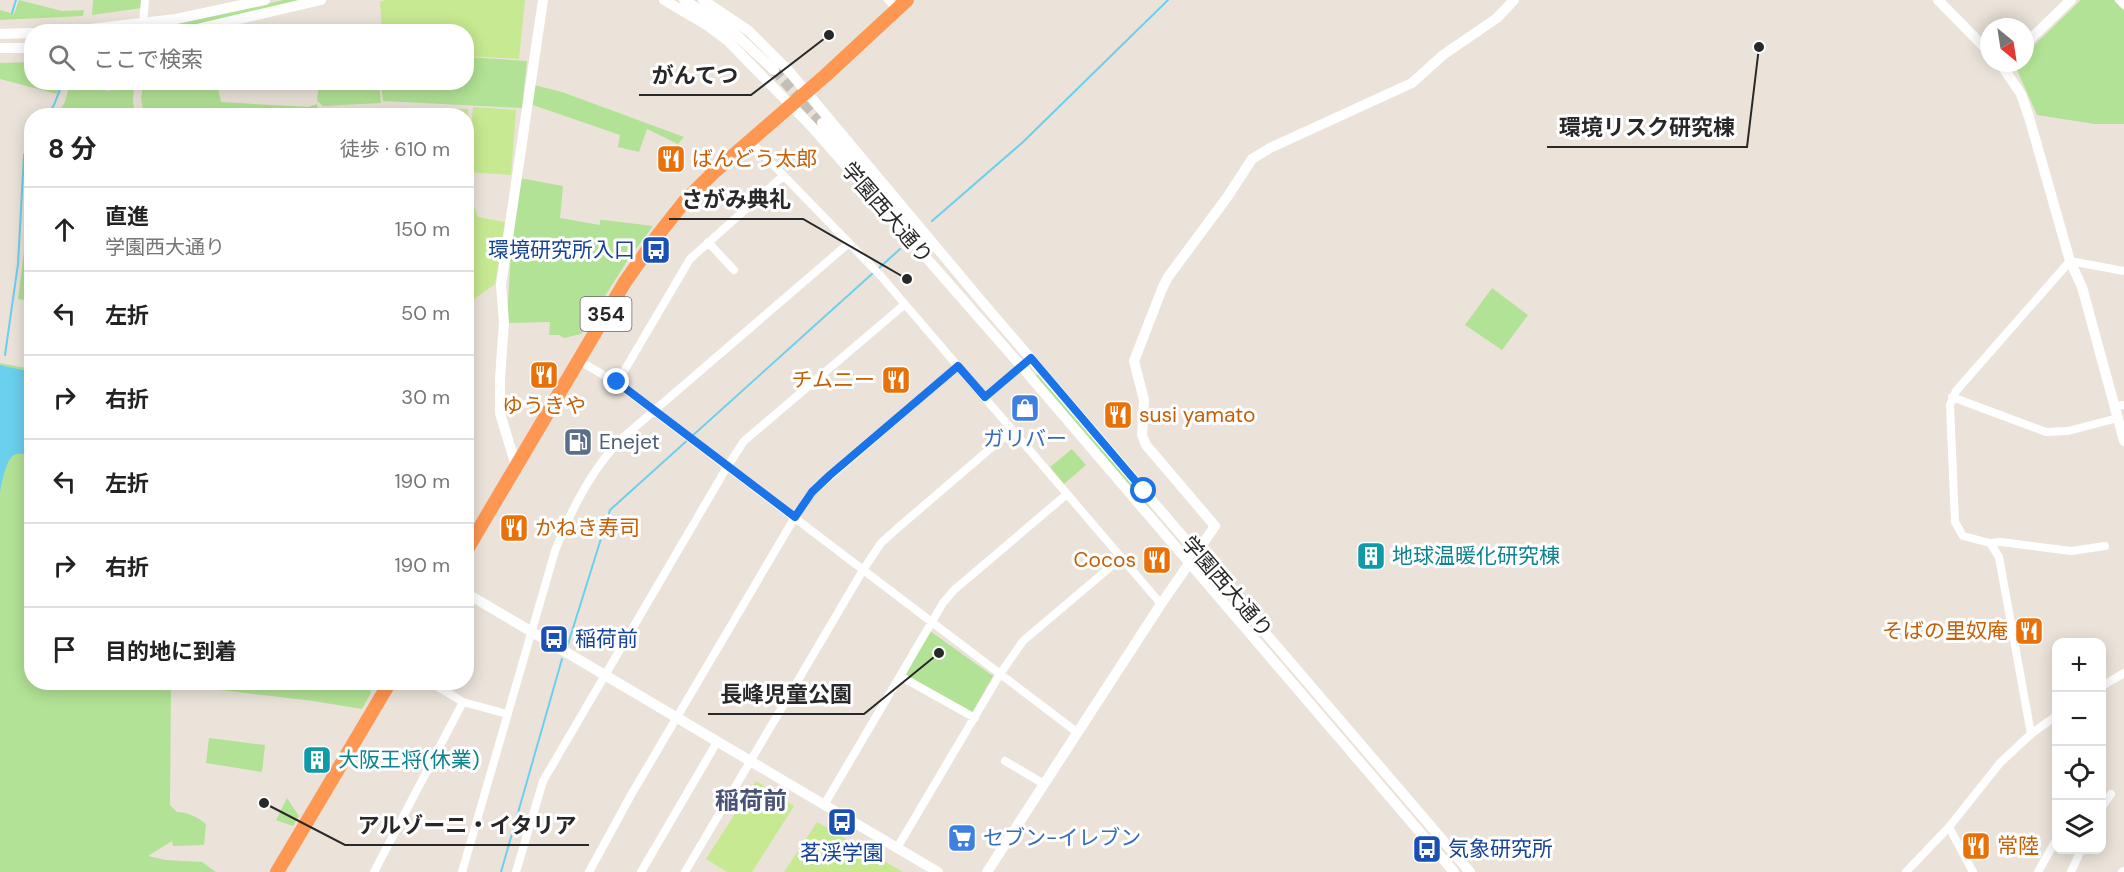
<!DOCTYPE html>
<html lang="ja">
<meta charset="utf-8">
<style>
:root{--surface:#fff;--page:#f2f2f2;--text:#222;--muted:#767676;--line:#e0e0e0}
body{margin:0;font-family:"DM Sans","Noto Sans JP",sans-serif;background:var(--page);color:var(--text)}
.controls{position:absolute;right:18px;bottom:18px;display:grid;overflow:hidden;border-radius:12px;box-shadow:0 3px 15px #0003}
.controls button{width:54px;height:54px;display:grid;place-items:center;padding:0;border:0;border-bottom:2px solid var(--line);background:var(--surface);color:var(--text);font:30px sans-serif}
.compass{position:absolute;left:1980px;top:18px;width:54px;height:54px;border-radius:50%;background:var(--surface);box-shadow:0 3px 15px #0003;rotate:150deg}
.stop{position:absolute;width:18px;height:18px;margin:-14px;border:4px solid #1a73e8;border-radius:50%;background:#fff}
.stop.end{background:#1a73e8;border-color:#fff;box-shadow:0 2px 6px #0008}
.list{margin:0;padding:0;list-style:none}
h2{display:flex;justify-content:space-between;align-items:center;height:78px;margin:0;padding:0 24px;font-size:26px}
h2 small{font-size:20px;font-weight:400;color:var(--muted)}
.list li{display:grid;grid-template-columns:39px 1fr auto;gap:18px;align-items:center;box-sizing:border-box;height:84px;padding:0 24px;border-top:2px solid var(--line)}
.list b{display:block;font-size:22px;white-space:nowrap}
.list p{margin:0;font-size:20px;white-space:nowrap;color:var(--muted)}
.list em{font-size:20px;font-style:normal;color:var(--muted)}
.icon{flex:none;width:33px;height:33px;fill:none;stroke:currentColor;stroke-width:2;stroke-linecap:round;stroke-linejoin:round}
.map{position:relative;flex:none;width:2124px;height:872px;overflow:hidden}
.search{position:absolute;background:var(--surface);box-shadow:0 3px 15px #0003;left:24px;top:24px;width:450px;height:66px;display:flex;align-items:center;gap:15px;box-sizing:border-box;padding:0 21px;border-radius:24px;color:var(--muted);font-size:22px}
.panel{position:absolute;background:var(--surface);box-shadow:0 3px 15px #0003;left:24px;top:108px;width:450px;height:582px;border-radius:24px}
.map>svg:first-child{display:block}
.green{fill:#b2e295}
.pitch{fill:#c6e991}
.water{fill:#6bcfee}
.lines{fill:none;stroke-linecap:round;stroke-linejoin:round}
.stream{stroke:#6bcfee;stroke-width:2}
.secondary-tunnel{stroke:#c4beb6;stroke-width:10;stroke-dasharray:10 5;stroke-linecap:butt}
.street{stroke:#fff;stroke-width:8}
.secondary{stroke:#fff;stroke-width:10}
.highway{stroke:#fe9751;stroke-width:14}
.route{stroke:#1a73e8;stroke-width:8}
.labels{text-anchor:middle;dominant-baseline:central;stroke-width:6;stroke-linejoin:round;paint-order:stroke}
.shield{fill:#fff;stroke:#686868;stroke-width:1.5}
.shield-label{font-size:20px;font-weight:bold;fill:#282828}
.food-label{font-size:21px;fill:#c56008;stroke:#fff;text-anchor:start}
.street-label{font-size:21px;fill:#282828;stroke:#fff}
.transit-label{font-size:21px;fill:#164399;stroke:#fff;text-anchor:start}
.shop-label{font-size:21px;fill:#366cbe;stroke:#fff}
.service-label{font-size:21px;fill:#4e5e75;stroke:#fff;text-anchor:start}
.culture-label{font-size:21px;fill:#0d838f;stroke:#fff;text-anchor:start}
.quarter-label{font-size:24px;font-weight:bold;fill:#495378;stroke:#fff}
.leader{fill:none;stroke:#282828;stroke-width:2}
.callout-dot{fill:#282828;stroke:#fff;stroke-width:2}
.callout-label{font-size:22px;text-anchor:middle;font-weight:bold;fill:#282828;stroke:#fff;stroke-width:6;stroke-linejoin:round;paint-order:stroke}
</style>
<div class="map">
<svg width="2124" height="872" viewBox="0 0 2124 872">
<rect width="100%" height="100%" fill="#ebe3d9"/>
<path class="green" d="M19,0L62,11L84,10L83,16L0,20V10L14,14Z
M93,0H142V8L92,15Z
M284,0H305C255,13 203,29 151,32C138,32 124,32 110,32L222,14Z
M2081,0H2114L2124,10V124H2095L2037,115L2017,70L2018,63H2025V54Z
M467,57L527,61L522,108L383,101L381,83L466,82Z
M31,62L32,82L60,83L57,94L0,79V63Z
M70,83H93L106,91L134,88L133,102L135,115H57L65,102Z
M143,83H217L221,102L308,107L317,104L319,115H144L141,99Z
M319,83H379L381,103L323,106L317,101Z
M534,85L562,92L684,137L678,144L647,129L639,152L618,147L620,135L530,104Z
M520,178L563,186L560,218L600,225V220H604L653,226L629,258L581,334L564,338L559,335H549L550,322L507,323L511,251Z
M31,218H32L31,301L18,299L28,219Z
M1492,288L1528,315L1502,350L1465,325Z
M0,363L31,369L32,682L171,683L170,805L177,812C187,812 198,817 206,824L204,845L173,846L172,841L148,856L166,860L202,862L216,872H0Z
M1038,374L1137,490L1154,514L1035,376Z
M1072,449L1086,465L1064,484L1050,467Z
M930,631L993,676L972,713L906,675Z
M368,683L371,693L362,709L313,701L220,690L221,683Z
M209,738L265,745L262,772L206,763Z
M287,798L299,816L293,826L276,820Z"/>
<path class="pitch" d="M386,0H525L519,59L467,56L466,32L382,31L380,2Z
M473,107L516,110L511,175L468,172L467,183L466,116L340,115V109H468V166Z
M467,188L478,217L505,222L495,284L467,304Z
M756,781L794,806L752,872H727L706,859Z
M817,822L903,872H784Z"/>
<path class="water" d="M0,365L31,372L32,454C27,455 22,453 17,454C6,455 2,483 0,492Z"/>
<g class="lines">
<path class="stream" d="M12,13L16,0
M47,116L54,105L63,82
M932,221L1023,142L1168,0
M878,269L900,249
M5,355L18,264L24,155L32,139
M568,644L610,510L873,273
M501,872L562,659"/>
<path class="secondary-tunnel" d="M774,70L822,123"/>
<path class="street" d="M888,0L897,9
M2119,0L2124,5
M143,23L145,0
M756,147L880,275L1161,604
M708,242L734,270
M578,360L617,383L1078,733
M617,383L690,259L783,176
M985,397L1031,358
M1952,397L2046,432L2068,431L2118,418
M2114,406L2124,405
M1990,543L2001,542L2071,551L2105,546
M900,676L975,718
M430,682L463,702L507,714
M2102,686L2124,673
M2031,734L1999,557L1990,543L1963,536L1955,522L1950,405L1956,391L2070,261L2124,271
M1005,761L1044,784
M824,805L943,603L954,590L1067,494
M2102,807L2111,794
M1949,827L1973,872
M897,848L1000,674L1023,641L1121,558
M374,872L463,702
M462,872L555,551C570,512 590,472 620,440L849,243
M516,872L543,781L727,467L744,441L905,304
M589,872L631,795L795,517L812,492L958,366
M641,872L717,742
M685,872L863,570L881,543L900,526L1012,430
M1906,872L1949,827L2000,763L2031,734L2056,716
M2038,872L2056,840
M2071,872L2081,850
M2122,872L2124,871"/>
<path class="secondary" d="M664,0L708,26L728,41L811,126L1021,366L1454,872
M684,0L732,31L774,70
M703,0L749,31L788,70L983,303L1470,872
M1938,0L1989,52
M64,32L176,19L265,0
M184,32L321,0
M0,34L32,33
M2025,44L2071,0
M0,48H32
M2000,63L2021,94L2029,117L2070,261L2082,287L2124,441
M822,123L928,249
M516,466L500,413V379L504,322L501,285L543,0
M466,593L938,872
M987,872L1161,604L1215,526L1146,445L1142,435L1144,400L1134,361L1162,289L1168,277L1228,196L1252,159L1270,148L1412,83L1443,55L1497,18L1514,0"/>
<path class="highway" d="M466,551L625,282L658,235L684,202L713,173L826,75L907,0
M277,872L390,682"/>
</g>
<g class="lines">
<path class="route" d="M617,382L795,517L812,492L830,475L958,366L985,397L1031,358L1144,491"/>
</g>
<defs>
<g id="restaurant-square" transform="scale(1.5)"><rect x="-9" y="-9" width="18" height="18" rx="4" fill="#e8710a" stroke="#fff"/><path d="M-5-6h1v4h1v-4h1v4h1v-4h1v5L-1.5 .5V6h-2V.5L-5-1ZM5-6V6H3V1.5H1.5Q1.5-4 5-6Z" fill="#fff"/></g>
<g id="bus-square" transform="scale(1.5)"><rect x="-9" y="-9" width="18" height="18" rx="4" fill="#1a4fb4" stroke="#fff"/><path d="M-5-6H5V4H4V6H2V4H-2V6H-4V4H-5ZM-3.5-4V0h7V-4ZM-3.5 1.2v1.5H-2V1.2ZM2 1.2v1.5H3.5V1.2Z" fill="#fff"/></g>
<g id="shop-square" transform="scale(1.5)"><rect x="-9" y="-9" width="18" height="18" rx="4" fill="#3f7fe0" stroke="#fff"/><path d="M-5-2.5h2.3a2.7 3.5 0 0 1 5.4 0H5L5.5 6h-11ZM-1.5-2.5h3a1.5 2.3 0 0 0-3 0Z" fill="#fff"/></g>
<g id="fuel-square" transform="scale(1.5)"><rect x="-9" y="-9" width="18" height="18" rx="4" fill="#5c6f8a" stroke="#fff"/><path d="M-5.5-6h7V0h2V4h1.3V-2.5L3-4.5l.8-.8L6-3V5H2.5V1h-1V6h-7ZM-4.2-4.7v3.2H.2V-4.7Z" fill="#fff"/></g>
<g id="building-square" transform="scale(1.5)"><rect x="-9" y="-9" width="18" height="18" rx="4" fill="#0f9aa8" stroke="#fff"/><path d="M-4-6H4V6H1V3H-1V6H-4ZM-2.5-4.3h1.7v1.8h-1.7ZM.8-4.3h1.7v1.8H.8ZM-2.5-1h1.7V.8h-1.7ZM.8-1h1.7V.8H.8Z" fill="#fff"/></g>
<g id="supermarket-square" transform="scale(1.5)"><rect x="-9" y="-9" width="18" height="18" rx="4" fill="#3f7fe0" stroke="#fff"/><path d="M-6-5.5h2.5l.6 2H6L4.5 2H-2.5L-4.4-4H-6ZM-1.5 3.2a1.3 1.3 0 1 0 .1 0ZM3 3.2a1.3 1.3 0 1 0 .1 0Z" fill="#fff"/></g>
</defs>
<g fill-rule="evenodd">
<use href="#restaurant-square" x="671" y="159"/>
<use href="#bus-square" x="656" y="250"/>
<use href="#restaurant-square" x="544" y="375"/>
<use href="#restaurant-square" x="896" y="380"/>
<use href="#shop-square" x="1025" y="408"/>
<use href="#restaurant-square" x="1118" y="415"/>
<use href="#fuel-square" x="578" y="442"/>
<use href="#restaurant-square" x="514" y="528"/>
<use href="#building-square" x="1371" y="556"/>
<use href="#restaurant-square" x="1157" y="560"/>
<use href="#restaurant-square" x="2029" y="631"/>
<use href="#bus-square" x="554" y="639"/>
<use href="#building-square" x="317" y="760"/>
<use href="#bus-square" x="842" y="822"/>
<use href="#supermarket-square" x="962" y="838"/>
<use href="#restaurant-square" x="1976" y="846"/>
<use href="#bus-square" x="1427" y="849"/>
</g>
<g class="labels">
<rect class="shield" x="580.5" y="297" width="51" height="34" rx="4.5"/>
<g class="shield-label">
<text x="606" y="314">354</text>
</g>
<g class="food-label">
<text x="692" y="159">ばんどう太郎</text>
<text x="875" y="380" text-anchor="end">チムニー</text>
<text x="544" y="406" text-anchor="middle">ゆうきや</text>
<text x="1139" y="415">susi yamato</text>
<text x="535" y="528">かねき寿司</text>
<text x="1136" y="560" text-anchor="end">Cocos</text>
<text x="2008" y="631" text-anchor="end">そばの里奴庵</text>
<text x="1997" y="846">常陸</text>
</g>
<g class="street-label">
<text transform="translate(887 213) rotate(49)">学園西大通り</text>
<text transform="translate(1227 587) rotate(49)">学園西大通り</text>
</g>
<g class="transit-label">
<text x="635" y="250" text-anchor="end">環境研究所入口</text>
<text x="575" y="639">稲荷前</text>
<text x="1448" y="849">気象研究所</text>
<text x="842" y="853" text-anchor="middle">茗渓学園</text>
</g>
<g class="shop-label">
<text x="1025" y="439">ガリバー</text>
<text x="983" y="838" text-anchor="start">セブン-イレブン</text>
</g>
<g class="service-label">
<text x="599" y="442">Enejet</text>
</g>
<g class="culture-label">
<text x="1392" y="556">地球温暖化研究棟</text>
<text x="338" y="760">大阪王将(休業)</text>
</g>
<g class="quarter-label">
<text x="751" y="800">稲荷前</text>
</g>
</g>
<path class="leader" d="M829 35L751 95H639M1759 47L1747 147H1547M907 279L803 219H669M939 653L864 714H708M264 803L345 845H589"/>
<g class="callout-dot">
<circle cx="829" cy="35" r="6"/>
<circle cx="1759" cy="47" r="6"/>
<circle cx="907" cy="279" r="6"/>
<circle cx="939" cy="653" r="6"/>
<circle cx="264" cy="803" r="6"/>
</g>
<g class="callout-label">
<text x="695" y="83">がんてつ</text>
<text x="1647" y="135">環境リスク研究棟</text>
<text x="736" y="207">さがみ典礼</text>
<text x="786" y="702">長峰児童公園</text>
<text x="467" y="833">アルゾーニ・イタリア</text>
</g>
</svg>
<div class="controls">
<button>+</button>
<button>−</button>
<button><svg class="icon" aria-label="locate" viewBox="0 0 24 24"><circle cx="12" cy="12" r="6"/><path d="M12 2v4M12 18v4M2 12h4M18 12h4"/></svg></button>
<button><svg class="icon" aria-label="layers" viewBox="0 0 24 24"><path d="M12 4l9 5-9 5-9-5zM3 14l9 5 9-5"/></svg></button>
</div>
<svg class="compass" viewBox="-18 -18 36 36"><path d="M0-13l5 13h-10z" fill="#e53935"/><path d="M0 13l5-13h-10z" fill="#767676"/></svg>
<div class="stop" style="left:1144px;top:491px"></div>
<div class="stop end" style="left:617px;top:382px"></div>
<div class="search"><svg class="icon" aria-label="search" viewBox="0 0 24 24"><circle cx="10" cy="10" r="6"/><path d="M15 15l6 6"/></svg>ここで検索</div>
<section class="panel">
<h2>8 分<small>徒歩 · 610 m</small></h2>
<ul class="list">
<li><svg class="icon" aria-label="ahead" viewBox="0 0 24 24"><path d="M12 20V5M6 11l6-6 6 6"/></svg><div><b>直進</b><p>学園西大通り</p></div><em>150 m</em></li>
<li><svg class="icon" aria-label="left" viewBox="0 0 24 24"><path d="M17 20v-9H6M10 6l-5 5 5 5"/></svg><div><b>左折</b></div><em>50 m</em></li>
<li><svg class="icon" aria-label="right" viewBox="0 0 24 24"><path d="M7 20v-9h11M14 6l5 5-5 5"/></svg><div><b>右折</b></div><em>30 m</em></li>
<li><svg class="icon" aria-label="left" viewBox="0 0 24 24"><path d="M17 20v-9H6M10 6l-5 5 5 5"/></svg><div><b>左折</b></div><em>190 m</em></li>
<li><svg class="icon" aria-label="right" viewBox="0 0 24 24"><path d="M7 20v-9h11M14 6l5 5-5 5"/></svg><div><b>右折</b></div><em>190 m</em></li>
<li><svg class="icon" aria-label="arrive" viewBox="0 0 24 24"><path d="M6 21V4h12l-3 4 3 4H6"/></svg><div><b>目的地に到着</b></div></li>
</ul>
</section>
</div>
